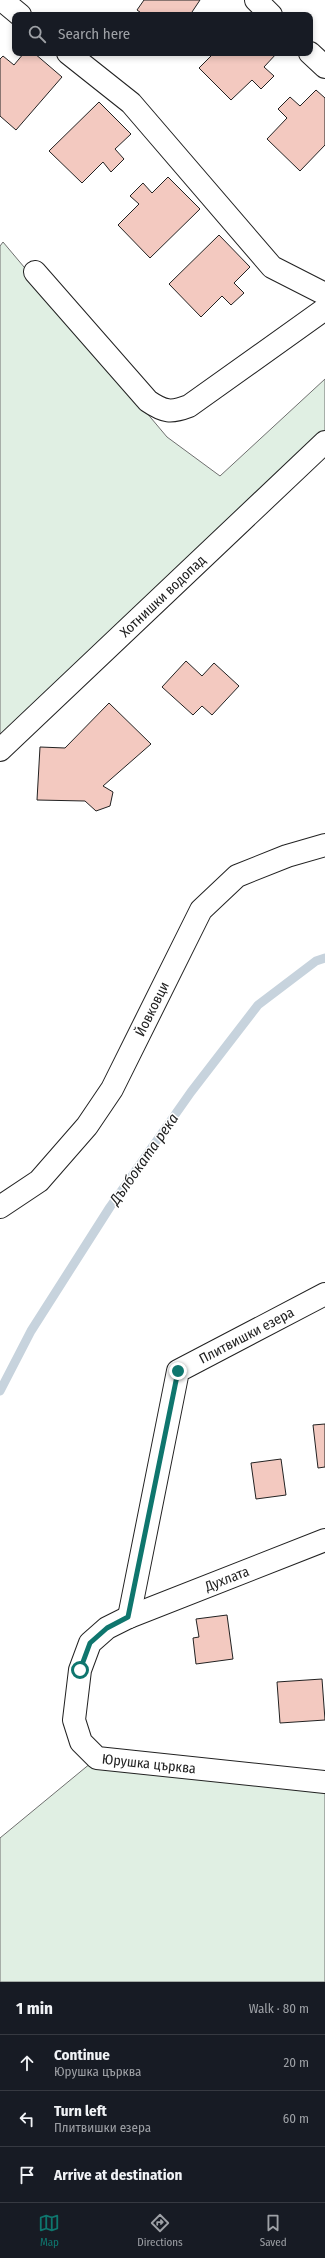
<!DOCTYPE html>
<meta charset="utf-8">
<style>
:root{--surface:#171b24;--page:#242831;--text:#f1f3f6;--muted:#9ea1a6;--line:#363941;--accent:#0f766e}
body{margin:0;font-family:"Fira Sans Condensed",sans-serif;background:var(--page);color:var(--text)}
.stop{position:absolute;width:12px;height:12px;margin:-9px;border:3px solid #0f766e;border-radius:50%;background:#fff}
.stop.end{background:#0f766e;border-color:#fff;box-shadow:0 1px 4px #0008}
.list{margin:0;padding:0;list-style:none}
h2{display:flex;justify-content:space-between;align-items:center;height:52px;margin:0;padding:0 16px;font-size:17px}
h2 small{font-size:13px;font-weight:400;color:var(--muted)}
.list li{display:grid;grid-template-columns:26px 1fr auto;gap:12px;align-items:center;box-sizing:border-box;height:56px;padding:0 16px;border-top:1px solid var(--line)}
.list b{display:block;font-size:15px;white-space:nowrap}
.list p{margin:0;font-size:13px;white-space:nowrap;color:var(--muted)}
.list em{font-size:13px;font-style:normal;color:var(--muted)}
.icon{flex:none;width:22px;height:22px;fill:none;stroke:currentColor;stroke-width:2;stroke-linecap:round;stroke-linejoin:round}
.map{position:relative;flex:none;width:325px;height:1982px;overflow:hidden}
.search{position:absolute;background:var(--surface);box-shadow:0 2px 6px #0003;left:12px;right:12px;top:12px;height:44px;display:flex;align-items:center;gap:10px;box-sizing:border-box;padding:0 14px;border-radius:8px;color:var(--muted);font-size:15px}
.sheet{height:220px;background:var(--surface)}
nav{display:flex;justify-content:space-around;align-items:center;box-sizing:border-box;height:56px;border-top:1px solid var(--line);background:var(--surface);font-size:11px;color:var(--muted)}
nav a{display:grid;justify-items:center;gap:2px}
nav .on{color:var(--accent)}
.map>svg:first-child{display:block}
.green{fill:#e0efe3;stroke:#6f6f6f}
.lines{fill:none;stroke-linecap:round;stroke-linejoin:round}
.stream{stroke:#c7d3dd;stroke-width:9}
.building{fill:#f3c9c0;stroke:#222}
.minor-casing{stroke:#222;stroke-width:24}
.minor{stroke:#fff;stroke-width:22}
.route{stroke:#0f766e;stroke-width:5}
.labels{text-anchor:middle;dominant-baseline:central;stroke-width:3;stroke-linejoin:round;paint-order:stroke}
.street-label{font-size:14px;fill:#222;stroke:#fff}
.water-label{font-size:15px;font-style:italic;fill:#222;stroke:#fff}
</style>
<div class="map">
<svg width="325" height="1982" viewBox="0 0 325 1982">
<rect width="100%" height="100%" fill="#fff"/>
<path class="green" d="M3,242L167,437L220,476L325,379V442L0,750V246Z
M97,1758L325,1782V1982H0V1838Z"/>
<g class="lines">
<path class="stream" d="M0,1391L31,1331L110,1207L191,1092L258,1005L316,961L325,958"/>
</g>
<path class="building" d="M144,0H200L190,15H144L137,10Z
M24,53H34L62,77L16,130L0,116V59L3,56L14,65Z
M214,53H277L264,67L274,76L261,89L252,80L231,100L199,68Z
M316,90L325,98V145L300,171L267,139L287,118L278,109L290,97L300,106Z
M99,102L131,134L115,149L124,159L111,172L103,162L82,183L49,151Z
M168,177L200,209L150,258L118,225L139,204L130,196L143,183L152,193Z
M219,235L250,267L234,283L244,293L231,305L222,296L201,317L169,284Z
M186,661L202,676L214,663L239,686L212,715L202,706L193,715L162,687Z
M109,703L151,744L103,786L113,792L110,806L96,811L85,801L37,800L40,747L65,748Z
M325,1424V1467L318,1468L313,1425Z
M281,1459L286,1495L256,1499L251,1463Z
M227,1615L233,1659L196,1664L193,1638L199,1637L196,1619Z
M322,1679L325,1720L280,1723L277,1682Z"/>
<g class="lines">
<g class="minor-casing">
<g id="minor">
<path d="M2,0L20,15"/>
<path d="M256,0L271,15"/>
<path d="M68,53L131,103L272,267L325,294"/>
<path d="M310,53L325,67"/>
<path d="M35,272L148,401C164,412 171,413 189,406L325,309"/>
<path id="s1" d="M0,750L325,442"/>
<path id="s2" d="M0,1207L39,1181L87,1126L112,1089L201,910L237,876L287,856L325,845"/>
<path id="s3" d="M325,1540L129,1617L107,1628L90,1643L80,1670L74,1720L81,1742L97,1758L325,1782"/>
<path id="s4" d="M129,1617L178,1371L325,1294"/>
</g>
</g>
<use href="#minor" class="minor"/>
</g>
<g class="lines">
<path class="route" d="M80,1670L90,1643L107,1628L128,1617L178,1371"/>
</g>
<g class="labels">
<g class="street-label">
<text stroke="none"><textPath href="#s1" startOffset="224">Хотнишки водопад</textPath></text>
<text stroke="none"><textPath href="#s2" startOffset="254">Йовковци</textPath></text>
<text stroke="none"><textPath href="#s4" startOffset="328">Плитвишки езера</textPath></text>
<text transform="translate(227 1579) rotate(-21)">Духлата</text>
<text stroke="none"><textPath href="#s3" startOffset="435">Юрушка църква</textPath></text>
</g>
<g class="water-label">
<text transform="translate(144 1159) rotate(-55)">Дълбоката река</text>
</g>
</g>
</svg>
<div class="stop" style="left:80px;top:1670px"></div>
<div class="stop end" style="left:178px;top:1371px"></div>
<div class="search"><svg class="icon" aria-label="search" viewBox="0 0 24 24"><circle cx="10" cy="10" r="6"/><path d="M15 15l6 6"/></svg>Search here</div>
</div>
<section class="sheet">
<h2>1 min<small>Walk · 80 m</small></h2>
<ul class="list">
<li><svg class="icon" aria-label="ahead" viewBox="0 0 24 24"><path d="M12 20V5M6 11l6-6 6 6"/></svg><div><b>Continue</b><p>Юрушка църква</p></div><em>20 m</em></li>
<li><svg class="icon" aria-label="left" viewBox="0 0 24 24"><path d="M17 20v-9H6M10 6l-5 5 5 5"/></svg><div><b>Turn left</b><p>Плитвишки езера</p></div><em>60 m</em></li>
<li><svg class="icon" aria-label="arrive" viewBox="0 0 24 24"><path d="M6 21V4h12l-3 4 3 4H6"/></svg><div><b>Arrive at destination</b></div></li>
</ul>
</section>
<nav>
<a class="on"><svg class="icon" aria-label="map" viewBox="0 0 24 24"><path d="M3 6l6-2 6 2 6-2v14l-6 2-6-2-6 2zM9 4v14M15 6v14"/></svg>Map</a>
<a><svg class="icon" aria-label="directions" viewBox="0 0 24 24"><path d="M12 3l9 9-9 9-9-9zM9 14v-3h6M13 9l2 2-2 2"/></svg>Directions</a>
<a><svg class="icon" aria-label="saved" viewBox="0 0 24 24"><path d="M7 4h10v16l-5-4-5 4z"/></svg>Saved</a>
</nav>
